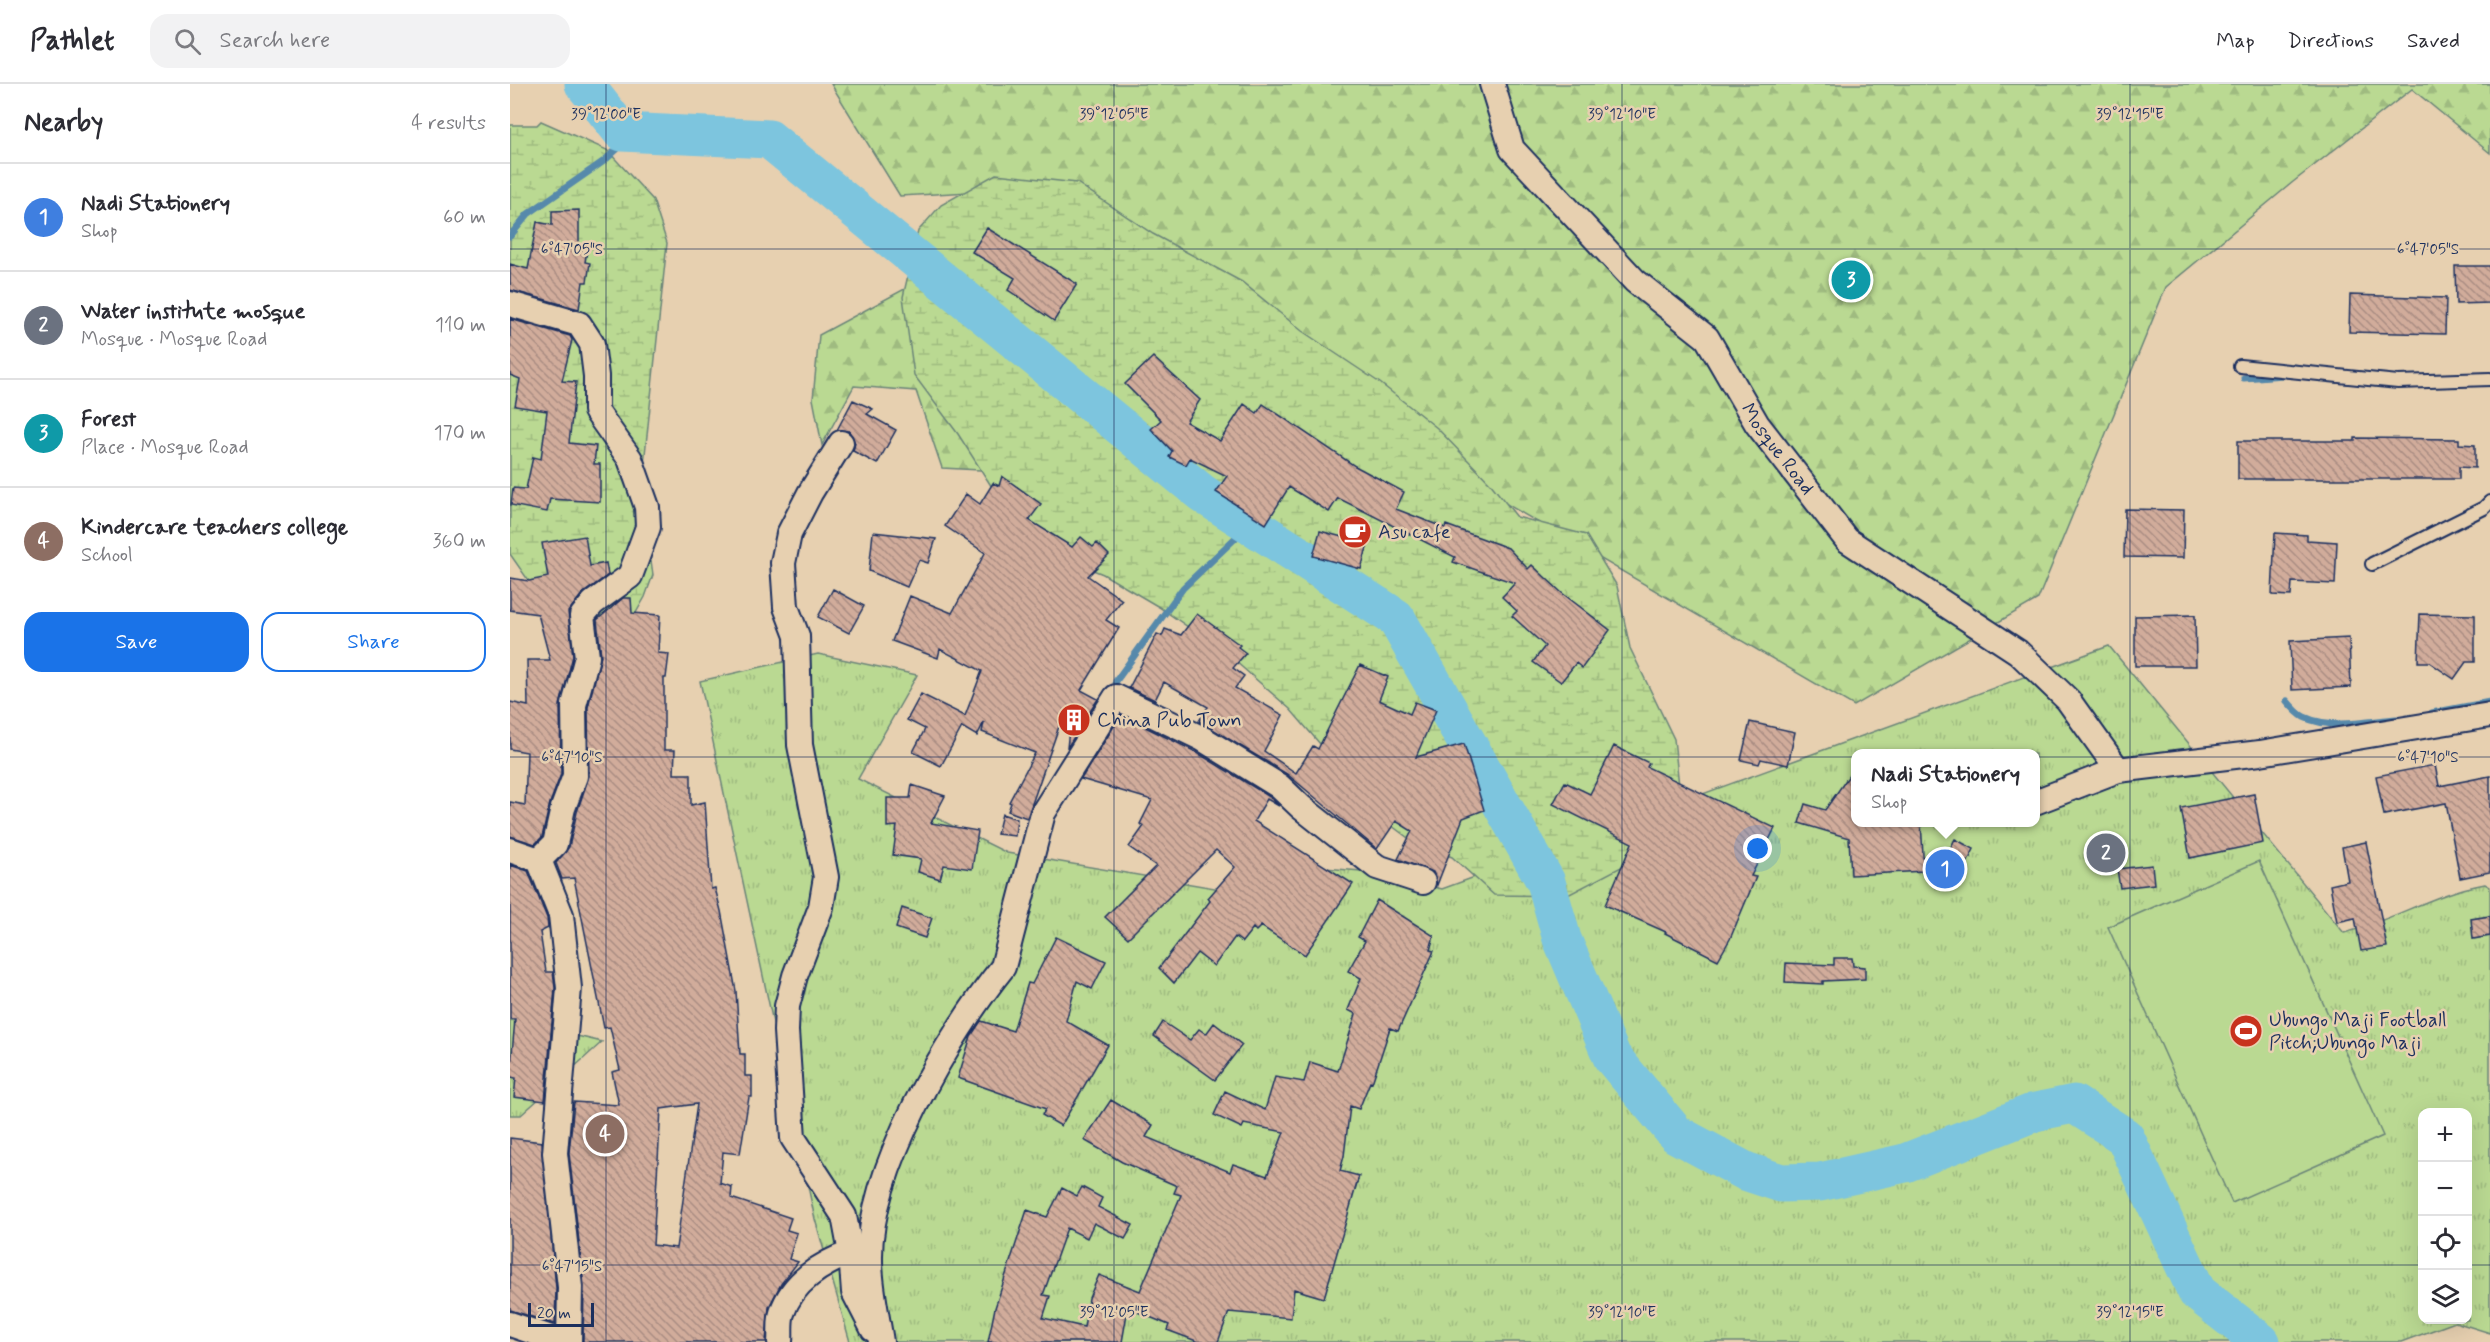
<!DOCTYPE html>
<meta charset="utf-8">
<style>
:root{--surface:#fff;--page:#f2f2f3;--text:#2b2b33;--muted:#7c7c81;--line:#e1e1e2;--accent:#1a73e8}
body{margin:0;font-family:Mynerve,sans-serif;background:var(--page);color:var(--text)}
.controls{position:absolute;right:18px;bottom:18px;display:grid;overflow:hidden;border-radius:12px;box-shadow:0 6px 24px #0002}
.controls button{width:54px;height:54px;display:grid;place-items:center;padding:0;border:0;border-bottom:2px solid var(--line);background:var(--surface);color:var(--text);font:30px sans-serif}
.scale{position:absolute;left:18px;bottom:15px;width:66px;box-sizing:border-box;padding-left:6px;border:3px solid #1b2f5e;border-top:0;font-size:16px;line-height:21px;white-space:nowrap;color:#1b2f5e;-webkit-text-stroke:4px #e7d0b0;paint-order:stroke}
.you{position:absolute;left:1248px;top:765px;width:21px;height:21px;margin:-15px;border:4px solid #fff;border-radius:50%;background:#1a73e8;box-shadow:0 0 0 9px #1a73e833}
.badge{display:grid;place-items:center;width:39px;height:39px;border-radius:50%;background:var(--accent);color:#fff;font-size:20px;font-weight:700}
.pin{position:absolute;translate:-50% -50%;border:3px solid #fff;box-shadow:0 2px 6px #0006}
.popup{position:absolute;left:1341px;top:665px;width:189px;height:78px;box-sizing:border-box;display:grid;place-content:center;border-radius:12px;background:var(--surface);filter:drop-shadow(0 2px 4px #0005);font-size:20px;white-space:nowrap;color:var(--muted)}
.popup b{font-size:22px;color:var(--text)}
.popup::after{content:'';position:absolute;left:50%;top:100%;margin-left:-12px;border:12px solid transparent;border-top-color:var(--surface)}
.list{margin:0;padding:0;list-style:none}
h2{display:flex;justify-content:space-between;align-items:center;height:78px;margin:0;padding:0 24px;font-size:26px}
h2 small{font-size:20px;font-weight:400;color:var(--muted)}
.list li{display:grid;grid-template-columns:39px 1fr auto;gap:18px;align-items:center;box-sizing:border-box;height:108px;padding:0 24px;border-top:2px solid var(--line)}
.list b{display:block;font-size:22px;white-space:nowrap}
.list p{margin:0;font-size:20px;white-space:nowrap;color:var(--muted)}
.list em{font-size:20px;font-style:normal;color:var(--muted)}
.actions{display:flex;gap:12px;padding:18px 24px}
.actions a{flex:1;padding:14px 0;border:2px solid var(--accent);border-radius:18px;text-align:center;font-size:21px;color:var(--accent)}
.actions .main{background:var(--accent);color:#fff}
.icon{flex:none;width:33px;height:33px;fill:none;stroke:currentColor;stroke-width:2;stroke-linecap:round;stroke-linejoin:round}
.map{position:relative;flex:none;width:1980px;height:1258px;overflow:hidden}
header{display:flex;align-items:center;gap:36px;box-sizing:border-box;height:84px;padding:0 30px;background:var(--surface);border-bottom:2px solid var(--line)}
header strong{font-size:28px}
nav{display:flex;gap:33px;margin-inline-start:auto;font-size:21px}
.search{width:420px;height:54px;background:var(--page);display:flex;align-items:center;gap:15px;box-sizing:border-box;padding:0 21px;border-radius:18px;color:var(--muted);font-size:22px}
main{display:flex}
aside{flex:1;background:var(--surface)}
.map>svg:first-child{display:block}
.grass{fill:url(#grass-tufts);stroke:#6a8478;stroke-width:1.5;fill-rule:evenodd}
.forest{fill:url(#forest-firs);stroke:#6a8478;stroke-width:1.5}
.wetland{fill:url(#wetland-marsh);stroke:#6a8478;stroke-width:1.5}
.park{fill:#bad992;stroke:#6a8478;stroke-width:1.5}
.lines{fill:none;stroke-linecap:round;stroke-linejoin:round}
.stream{stroke:#5689ab;stroke-width:7}
.river{stroke:#7dc5de;stroke-width:39}
.building{fill:url(#building-back-hatch);stroke:#1b2f5e;stroke-width:1.5;fill-rule:evenodd}
.service-casing{stroke:#1b2f5e;stroke-width:16}
.minor-casing{stroke:#1b2f5e;stroke-width:28}
.service{stroke:#e7d0b0;stroke-width:12}
.minor{stroke:#e7d0b0;stroke-width:24}
.ticks{fill:none;stroke:#1b2f5e;stroke-width:1.5;stroke-opacity:0.45}
.labels{text-anchor:middle;dominant-baseline:central;stroke-width:5;stroke-linejoin:round;paint-order:stroke}
.street-label{font-size:20px;fill:#1b2f5e;stroke:#e7d0b0}
.poi-label{font-size:20px;fill:#1b2f5e;stroke:#e7d0b0;text-anchor:start}
.ticks-label{font-size:15px;text-anchor:middle;fill:#1b2f5e;stroke:#e7d0b0;stroke-width:5;stroke-linejoin:round;paint-order:stroke}
</style>
<header>
<strong>Pathlet</strong>
<div class="search"><svg class="icon" aria-label="search" viewBox="0 0 24 24"><circle cx="10" cy="10" r="6"/><path d="M15 15l6 6"/></svg>Search here</div>
<nav><a>Map</a><a>Directions</a><a>Saved</a></nav>
</header>
<main>
<aside>
<h2>Nearby<small>4 results</small></h2>
<ul class="list">
<li><span class="badge" style="background:#3f7fe0">1</span><div><b>Nadi Stationery</b><p>Shop</p></div><em>60 m</em></li>
<li><span class="badge" style="background:#6b7280">2</span><div><b>Water institute mosque</b><p>Mosque · Mosque Road</p></div><em>110 m</em></li>
<li><span class="badge" style="background:#0f9aa8">3</span><div><b>Forest</b><p>Place · Mosque Road</p></div><em>170 m</em></li>
<li><span class="badge" style="background:#8d6e63">4</span><div><b>Kindercare teachers college</b><p>School</p></div><em>360 m</em></li>
</ul>
<div class="actions"><a class="main">Save</a><a>Share</a></div>
</aside>
<div class="map">
<svg width="1980" height="1258" viewBox="0 0 1980 1258">
<defs>
<pattern id="grass-tufts" width="24" height="20" patternUnits="userSpaceOnUse" patternTransform="scale(1.5)"><rect width="24" height="20" fill="#bad992"/><path d="M3 7l-1-3M5 7V3M7 7l1-3M15 17l-1-3M17 17v-4M19 17l1-3" fill="none" stroke="#9fbb80"/></pattern>
<pattern id="forest-firs" width="22" height="20" patternUnits="userSpaceOnUse" patternTransform="scale(1.5)"><rect width="22" height="20" fill="#bad992"/><path d="M5 1l3.5 6h-7zM16 11l3.5 6h-7z" fill="#9fbb80"/></pattern>
<pattern id="wetland-marsh" width="20" height="14" patternUnits="userSpaceOnUse" patternTransform="scale(1.5)"><rect width="20" height="14" fill="#bad992"/><path d="M1 5h8M5 5V1M11 12h8M15 12V8" fill="none" stroke="#9fbb80"/></pattern>
<pattern id="building-back-hatch" width="6" height="6" patternUnits="userSpaceOnUse" patternTransform="scale(1.5)"><rect width="6" height="6" fill="#d1ac9b"/><path d="M-1 5l2 2M0 0l6 6M5-1l2 2" fill="none" stroke="#a98c82"/></pattern>
</defs>
<rect width="100%" height="100%" fill="#e7d0b0"/>
<filter id="ink" filterUnits="userSpaceOnUse"><feTurbulence type="fractalNoise" baseFrequency=".0167" numOctaves="2"/><feDisplacementMap in="SourceGraphic" scale="12" xChannelSelector="R" yChannelSelector="G"/><feConvolveMatrix kernelMatrix="1 2 1 2 8 2 1 2 1" color-interpolation-filters="sRGB"/></filter>
<g filter="url(#ink)">
<path class="grass" d="M1599,562L1834,849C1884,836 1924,809 1975,800L1980,803V1249L1945,1238L1891,1258H340L305,1135L190,597L308,570L407,591L348,695L497,769L740,810L814,784L864,788L932,805ZM1345,670H1525V738H1345ZM1912,1028H1958V1236H1912Z
M0,936L92,958L11,1031H0Z"/>
<path class="forest" d="M321,0H1980V69L1902,5L1783,98L1656,203L1528,515L1344,622L460,108L390,112Z
M415,194L508,388L432,384L406,307L344,302L312,361L303,315L309,251Z"/>
<path class="wetland" d="M31,37L97,66L143,116L157,159L134,380V426L143,491L135,513L123,534H68L34,519L0,470V41H27Z
M486,90L567,99L643,150L732,198L792,247L870,299L927,344L980,399L1007,433L1076,451L1107,502L1120,564L1164,655L1170,711L1119,779L1056,812L984,811L942,773L905,759L878,739L780,625L717,570L649,523L593,490L541,469L494,422L448,350L404,291L393,213L408,147L431,121Z"/>
<path class="park" d="M1749,777L1873,1052L1722,1119L1598,843Z"/>
<g class="lines">
<path class="stream" d="M0,152L18,130L94,77L126,48
M1734,294L1773,291
M606,597L673,504L740,440
M1777,617C1782,623 1788,630 1794,633C1821,646 1859,637 1887,635
M1922,629L1980,618"/>
<path class="river" d="M74,0L112,48L259,55L693,410L886,534L1036,798L1052,855L1102,973L1166,1050L1235,1087L1271,1099L1310,1098L1395,1079L1525,1028L1564,1020L1615,1053L1687,1208L1751,1258"/>
</g>
<path class="building" d="M69,126V166L77,167L75,178L80,179L77,198H73L69,225L0,206V180L18,185L27,138L42,141V127Z
M477,144L567,200L544,237L498,206L505,194L462,168Z
M1945,182H1980V219L1946,220Z
M1840,211L1936,214L1935,250L1839,248Z
M0,235L60,252L62,256L52,297L66,298L59,359L86,362L84,380H90V418L40,415L37,428L1,421L3,404L16,405L23,373L31,375L37,327L5,322L10,295L0,291Z
M643,273L690,316L676,338L710,357L734,320L747,329L753,320L845,382L894,408L886,425L935,444L936,441L998,464L1018,485L1022,481L1052,509L1100,546L1072,584L1066,579L1051,598L1023,578L1035,562L1002,532L1007,527L992,513L1005,499L943,478L945,473L828,414L819,428L779,403L756,440L706,408L717,392L680,374L676,381L659,373L662,367L641,345L651,336L615,300Z
M343,316L363,325L357,330L386,346L367,380L343,367L345,359L339,347L327,346Z
M1845,354L1949,355V360L1965,361V384L1949,383V395H1728V357H1845Z
M492,392L531,420L519,436L562,463L571,453L583,463L587,459L599,471L578,492L612,516L596,536L609,544L571,606L588,615L557,664L560,636L552,634L517,734L498,727L501,719L499,718L525,669L472,648L474,638L467,652L452,643L431,682L403,668L415,645L397,636L411,610L455,632L472,587L430,565L428,574L382,557L400,512L442,529L475,469L435,442L456,410L470,420L483,399L489,402Z
M1615,425L1674,426L1673,474L1614,473Z
M810,447L858,460L851,485L803,472Z
M363,448L426,455L418,479L409,476L397,503L359,487Z
M1765,449L1797,451V456L1827,458L1825,500L1782,498L1781,512L1762,511Z
M75,452L80,482L96,479L98,491L72,510L58,528L63,572L50,621L51,690L40,719L32,753L25,760L0,752V718L15,721L17,668L0,665V618L18,622L17,576H40L28,530L0,526V494L19,497L38,493L32,459Z
M323,505L354,522L339,549L308,533Z
M113,514H121L122,529L150,531L148,569L159,570L156,594H154V666H165L164,690H181V721L195,718L201,805L205,804L211,827L226,907L230,970H235V992H242V1013H239L230,1070L213,1068L210,1099L222,1103L221,1114L281,1134L277,1146L287,1149L279,1175L288,1178L271,1200L259,1223L256,1258H73L74,1202L59,1069L64,1018L109,1021L102,988L110,986L100,943L94,944L64,794L52,795L46,779L59,763L67,728L79,692L78,623L91,572L87,536ZM187,1020L166,1164L143,1161L151,1025Z
M687,530L730,561L728,563L736,569L723,584L734,592L725,604L773,631L754,667L786,689L803,662L808,665L850,581L878,593L869,616L900,630L905,618L926,626L906,673L954,660L974,726L953,734L927,801L923,788L888,775L902,747L886,737L867,765L777,690L689,637L698,623L654,598L645,616L619,604L647,550L652,552L655,545L671,551Z
M1910,530L1965,531V578H1956L1944,595L1919,578H1908Z
M1685,531L1686,582H1625V532Z
M1839,554L1841,603L1782,606L1780,557Z
M611,631L686,668L760,713L769,722L757,715L744,737L843,800L795,871L751,842L746,847L743,844L732,858L725,853L704,882L687,869L664,899L649,884L700,817L698,814L725,783L706,766L618,854L595,833L646,782L619,763L634,742L630,740L642,716L571,695Z
M1240,638L1285,648L1278,681L1251,675L1249,680L1231,676Z
M1104,662L1139,679L1137,683L1265,744L1241,792L1246,793L1220,855L1208,876L1155,849L1156,848L1095,821L1122,759L1043,720L1055,698L1080,710Z
M1925,681L1929,702L1980,692V788L1950,794L1936,719L1874,731L1866,692Z
M1345,683V738H1411L1414,787L1341,791L1339,754L1289,739L1295,720L1315,726Z
M402,701L435,712L421,739L468,747L462,785L434,781L430,795L408,788L411,775L383,771L387,742L377,743V714H400Z
M1744,710L1753,759L1680,774L1671,724Z
M492,730L507,735L505,752L487,750Z
M1445,755L1464,765L1447,800L1427,790Z
M1856,758L1877,863L1851,867L1845,834L1827,838L1820,801L1838,797L1832,763Z
M0,781L18,787L37,834L38,844L30,848L36,888H43L45,904L35,1017L4,1013L6,994L0,993L5,935H0Z
M1642,781L1644,800L1610,804L1607,785Z
M867,816L924,852L920,866L924,867L888,947L880,944L862,999L860,998L849,1025L840,1022L834,1072L830,1087L849,1092L814,1214L784,1205L781,1234L719,1228L708,1258H689L657,1246L659,1241L618,1224L612,1258H478L485,1224L517,1126L537,1133L552,1104L567,1112L572,1103L592,1114L588,1123L623,1141L615,1155L584,1139L577,1154L557,1144L533,1211L540,1212L533,1234L574,1243L579,1214L589,1191L630,1207L671,1111L664,1109L667,1102L612,1078L574,1056L601,1016L643,1041L636,1053L720,1088L723,1080L757,1092L774,1048L734,1040L732,1044L704,1031L715,1007L755,1026L765,993L794,998L800,978L828,987L846,930L838,926L851,894L838,887L855,857L848,853Z
M392,824L422,834L415,854L386,844Z
M1980,832V852L1963,855L1961,835Z
M546,853L596,877L582,905L567,897L556,937L598,961L551,1042L532,1031L536,1025L448,994L461,952L471,937L503,947L518,899L522,900Z
M1324,874H1342L1343,882L1355,883V895L1313,897V900L1275,898L1276,879L1324,881Z
M653,938L680,956L689,945L696,950L704,939L732,961L705,996L644,952Z
M0,1054L32,1058L46,1204L45,1240L0,1226Z"/>
<g class="lines">
<g class="service-casing">
<path id="service" d="M1730,282L1888,298L1980,295
M1862,480L1974,424L1980,418"/>
</g>
<g class="minor-casing">
<g id="minor">
<path id="s1" d="M982,0L1002,65L1125,197L1197,254L1247,340L1337,456L1508,568L1558,616L1608,686"/>
<path d="M0,220L69,240L82,260L86,292V327L120,375L137,423L138,443L120,492L83,519L72,532L77,573L64,621L65,692L53,724L45,760L29,776"/>
<path d="M331,359L300,409L279,450L273,479L276,523L287,552L290,661L316,793L311,823L285,892L277,922L276,947L283,1054L334,1132L341,1169L344,1208L363,1245"/>
<path d="M1525,718L1608,686L1750,669L1980,631"/>
<path d="M0,766L29,776L51,831L59,904L45,1069L60,1203L59,1258"/>
<path d="M0,1240L53,1258"/>
<path d="M270,1258C271,1249 269,1238 272,1229C282,1198 312,1179 341,1169"/>
<path d="M371,1258C367,1231 360,1203 360,1176C358,1086 438,952 493,883L533,729L606,613L693,655L769,702L791,723L867,783L913,798"/>
</g>
</g>
<use href="#service" class="service"/>
<use href="#minor" class="minor"/>
</g>
</g>
<path class="ticks" d="M96,0V1258M604,0V1258M1112,0V1258M1620,0V1258M0,165H1980M0,673H1980M0,1181H1912M1958,1181H1980"/>
<defs>
<g id="cafe-disc" transform="scale(1.725)"><circle r="9.5" fill="#c8321e" stroke="#e7d0b0"/><path d="M-5.5-4.5H6V0H3Q3 3.5 0 3.5H-2.5Q-5.5 3.5-5.5 0ZM3-3.2v2h1.7v-2ZM-6 4.5H4V6H-6Z" fill="#fff"/></g>
<g id="building-disc" transform="scale(1.725)"><circle r="9.5" fill="#c8321e" stroke="#e7d0b0"/><path d="M-4-6H4V6H1V3H-1V6H-4ZM-2.5-4.3h1.7v1.8h-1.7ZM.8-4.3h1.7v1.8H.8ZM-2.5-1h1.7V.8h-1.7ZM.8-1h1.7V.8H.8Z" fill="#fff"/></g>
<g id="stadium-disc" transform="scale(1.725)"><circle r="9.5" fill="#c8321e" stroke="#e7d0b0"/><path d="M0-5a6.5 5 0 1 0 0 10a6.5 5 0 1 0 0-10ZM-3.5-1.8h7v3.6h-7Z" fill="#fff"/></g>
</defs>
<g fill-rule="evenodd">
<use href="#cafe-disc" x="845" y="448"/>
<use href="#building-disc" x="564" y="636"/>
<use href="#stadium-disc" x="1736" y="947"/>
</g>
<g class="labels">
<g class="street-label">
<text stroke="none"><textPath href="#s1" startOffset="472">Mosque Road</textPath></text>
</g>
<g class="poi-label">
<text x="868" y="448">Asu cafe</text>
<text x="587" y="636">China Pub Town</text>
<text x="1759" y="936">Ubungo Maji Football<tspan x="1759" dy="23">Pitch;Ubungo Maji</tspan></text>
</g>
</g>
<g class="ticks-label">
<text x="96" y="35">39°12'00"E</text>
<text x="604" y="35">39°12'05"E</text>
<text x="1112" y="35">39°12'10"E</text>
<text x="1620" y="35">39°12'15"E</text>
<text x="62" y="170">6°47'05"S</text>
<text x="1918" y="170">6°47'05"S</text>
<text x="62" y="678">6°47'10"S</text>
<text x="1918" y="678">6°47'10"S</text>
<text x="62" y="1187">6°47'15"S</text>
<text x="604" y="1233">39°12'05"E</text>
<text x="1112" y="1233">39°12'10"E</text>
<text x="1620" y="1233">39°12'15"E</text>
</g>
</svg>
<div class="controls">
<button>+</button>
<button>−</button>
<button><svg class="icon" aria-label="locate" viewBox="0 0 24 24"><circle cx="12" cy="12" r="6"/><path d="M12 2v4M12 18v4M2 12h4M18 12h4"/></svg></button>
<button><svg class="icon" aria-label="layers" viewBox="0 0 24 24"><path d="M12 4l9 5-9 5-9-5zM3 14l9 5 9-5"/></svg></button>
</div>
<div class="scale">20 m</div>
<div class="you"></div>
<div class="pin badge" style="left:1435px;top:785px;background:#3f7fe0">1</div>
<div class="popup"><b>Nadi Stationery</b>Shop</div>
<div class="pin badge" style="left:1596px;top:769px;background:#6b7280">2</div>
<div class="pin badge" style="left:1341px;top:196px;background:#0f9aa8">3</div>
<div class="pin badge" style="left:95px;top:1050px;background:#8d6e63">4</div>
</div>
</main>
